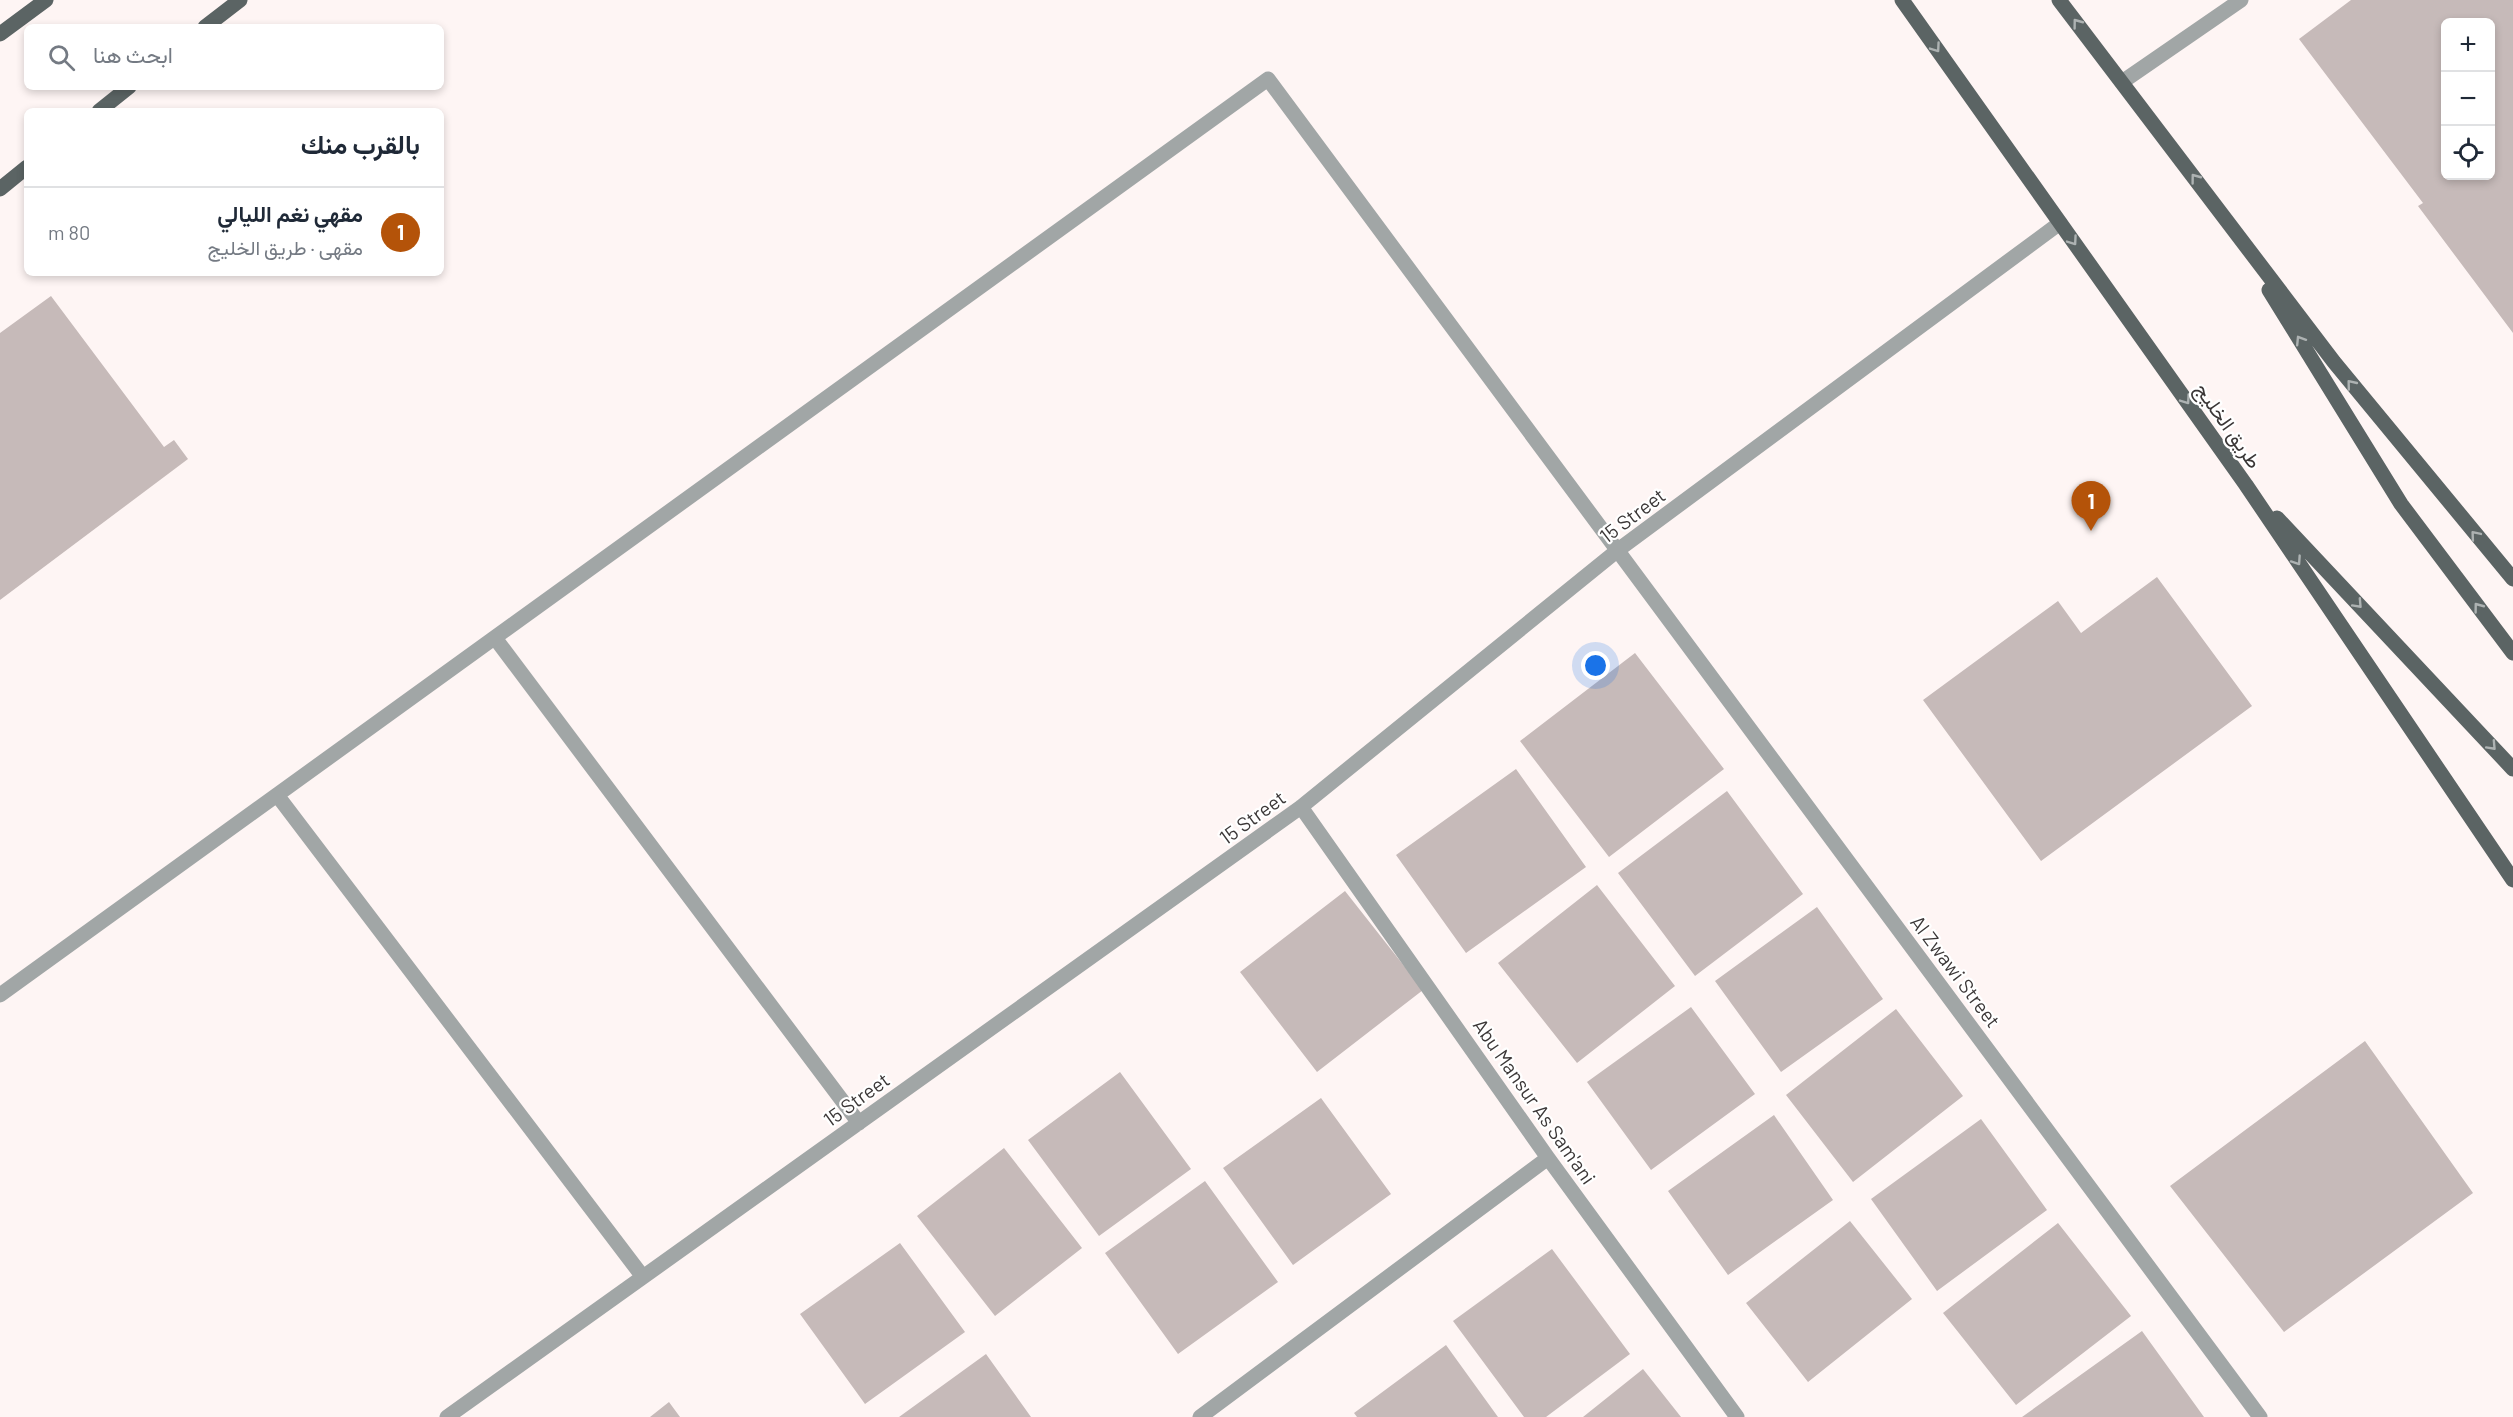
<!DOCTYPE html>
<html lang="ar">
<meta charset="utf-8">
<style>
:root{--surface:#fff;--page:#f2f2f3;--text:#1f2937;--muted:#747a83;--line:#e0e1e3;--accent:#b45309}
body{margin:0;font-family:Barlow,Vazirmatn,sans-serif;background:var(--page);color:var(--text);direction:rtl}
.controls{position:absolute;right:18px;top:18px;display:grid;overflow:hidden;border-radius:9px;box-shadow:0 3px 9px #0003}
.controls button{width:54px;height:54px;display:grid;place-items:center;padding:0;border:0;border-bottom:2px solid var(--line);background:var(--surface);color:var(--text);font:30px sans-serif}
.you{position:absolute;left:1596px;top:666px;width:21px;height:21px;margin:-15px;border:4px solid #fff;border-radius:50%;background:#1a73e8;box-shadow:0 0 0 9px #1a73e833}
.badge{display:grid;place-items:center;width:39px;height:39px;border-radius:50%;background:var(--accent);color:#fff;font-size:20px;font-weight:700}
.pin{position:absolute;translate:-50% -50px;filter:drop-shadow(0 2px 3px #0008)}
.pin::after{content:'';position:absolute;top:32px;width:21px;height:18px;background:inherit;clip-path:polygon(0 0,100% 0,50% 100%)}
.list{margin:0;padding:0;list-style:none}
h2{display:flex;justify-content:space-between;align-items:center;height:78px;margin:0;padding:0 24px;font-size:26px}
h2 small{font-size:20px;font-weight:400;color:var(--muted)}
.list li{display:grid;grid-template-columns:39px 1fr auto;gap:18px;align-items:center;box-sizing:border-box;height:90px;padding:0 24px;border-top:2px solid var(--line)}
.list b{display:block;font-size:22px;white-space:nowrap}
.list p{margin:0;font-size:20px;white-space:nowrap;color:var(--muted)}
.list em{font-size:20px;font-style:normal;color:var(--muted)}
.icon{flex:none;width:33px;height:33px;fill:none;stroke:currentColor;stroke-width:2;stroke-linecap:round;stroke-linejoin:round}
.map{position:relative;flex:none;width:2513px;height:1417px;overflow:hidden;direction:ltr}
.search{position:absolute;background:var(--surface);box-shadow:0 3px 9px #0003;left:24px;top:24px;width:420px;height:66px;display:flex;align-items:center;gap:15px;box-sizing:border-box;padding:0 21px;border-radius:9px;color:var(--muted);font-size:22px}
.panel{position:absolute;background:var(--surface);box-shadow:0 3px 9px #0003;left:24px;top:108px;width:420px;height:168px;border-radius:9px;direction:rtl}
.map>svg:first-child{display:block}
.building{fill:#c6bab9;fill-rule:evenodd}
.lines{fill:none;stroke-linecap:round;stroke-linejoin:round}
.service{stroke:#a1a6a6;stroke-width:15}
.minor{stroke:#a1a6a6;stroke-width:15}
.primary{stroke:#5b6464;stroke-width:15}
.oneway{stroke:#adb2b2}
.labels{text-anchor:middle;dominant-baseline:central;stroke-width:4.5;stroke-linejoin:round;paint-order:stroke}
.street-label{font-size:20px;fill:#3b3737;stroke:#fff}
</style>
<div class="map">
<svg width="2513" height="1417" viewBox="0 0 2513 1417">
<rect width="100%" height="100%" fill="#fef5f4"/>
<path class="building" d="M2351,0H2513V333L2418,206L2423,203L2299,39ZM2446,22H2490V176H2446Z
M51,296L164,447L174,440L188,459L0,600V333Z
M2157,577L2252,706L2041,861L1923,700L2058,601L2081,633Z
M1635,653L1724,769L1609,857L1520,741Z
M1516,769L1586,867L1466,953L1396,855Z
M1727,791L1803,894L1695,976L1618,873Z
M1597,885L1675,986L1577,1063L1498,963Z
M1345,891L1423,990L1317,1072L1240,972Z
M1817,907L1883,999L1781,1072L1715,981Z
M1691,1007L1755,1094L1651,1170L1587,1082Z
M1896,1009L1963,1096L1853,1182L1786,1095Z
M2365,1041L2473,1193L2284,1332L2170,1186Z
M1120,1072L1191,1169L1099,1236L1028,1140Z
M1321,1098L1391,1194L1293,1265L1223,1168Z
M1774,1115L1833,1200L1728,1275L1668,1191Z
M1981,1119L2047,1210L1937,1291L1871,1199Z
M1004,1148L1082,1248L995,1316L917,1216Z
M1205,1181L1278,1282L1178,1354L1105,1253Z
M1850,1221L1912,1299L1808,1382L1746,1303Z
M2058,1223L2131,1316L2016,1405L1943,1313Z
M900,1243L965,1332L865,1404L800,1314Z
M1552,1249L1630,1354L1546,1417H1524L1453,1321Z
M2142,1331L2204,1417H2022Z
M1446,1345L1498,1417H1357L1354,1413Z
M986,1354L1031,1417H899Z
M1643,1369L1681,1417H1583Z
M669,1402L680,1417H650Z"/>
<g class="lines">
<path class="service" d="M2122,82L2241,0"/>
<path class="minor" d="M495,638L859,1123
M277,795L643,1277
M1301,807L1548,1158L1737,1417
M0,995L1268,79L2260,1417
M447,1417L1301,807L1618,550L2060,223
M1200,1417L1548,1158"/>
<path class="primary" d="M1902,0L2246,485L2513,880
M2059,0L2334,362L2513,579
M205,27L240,0
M0,34L46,0
M99,111L129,87
M0,189L27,167
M2269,290L2401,504L2513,653
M2277,518L2513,769"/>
</g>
<defs><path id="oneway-chevron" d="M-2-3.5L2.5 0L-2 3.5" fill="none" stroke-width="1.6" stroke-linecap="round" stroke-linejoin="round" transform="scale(1.5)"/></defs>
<g class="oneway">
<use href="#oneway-chevron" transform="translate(2077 23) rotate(-127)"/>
<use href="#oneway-chevron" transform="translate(1936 48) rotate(55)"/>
<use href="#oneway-chevron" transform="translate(2195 178) rotate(-127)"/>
<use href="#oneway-chevron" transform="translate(2073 241) rotate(55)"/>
<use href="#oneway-chevron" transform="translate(2300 340) rotate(-122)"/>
<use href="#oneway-chevron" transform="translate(2351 384) rotate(-129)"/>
<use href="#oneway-chevron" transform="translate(2186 400) rotate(55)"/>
<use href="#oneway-chevron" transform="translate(2475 535) rotate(-130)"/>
<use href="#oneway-chevron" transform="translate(2297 561) rotate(56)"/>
<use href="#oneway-chevron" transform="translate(2358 604) rotate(47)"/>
<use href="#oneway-chevron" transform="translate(2478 607) rotate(-127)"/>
<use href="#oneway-chevron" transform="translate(2492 746) rotate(47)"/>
</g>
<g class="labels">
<g class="street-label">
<text transform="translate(2229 425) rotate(55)">طريق الخليج</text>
<text transform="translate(1632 515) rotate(-37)">15 Street</text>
<text transform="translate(1252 817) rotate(-36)">15 Street</text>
<text transform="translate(1956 971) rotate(53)">Al Zwawi Street</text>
<text transform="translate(856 1099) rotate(-36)">15 Street</text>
<text transform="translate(1535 1101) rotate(55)">Abu Mansur As Sam'ani</text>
</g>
</g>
</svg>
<div class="controls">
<button>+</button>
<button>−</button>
<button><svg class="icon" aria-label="locate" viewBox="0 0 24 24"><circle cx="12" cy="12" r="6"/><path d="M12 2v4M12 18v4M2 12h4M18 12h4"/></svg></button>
</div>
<div class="you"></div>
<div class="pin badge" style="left:2091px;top:531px">1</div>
<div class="search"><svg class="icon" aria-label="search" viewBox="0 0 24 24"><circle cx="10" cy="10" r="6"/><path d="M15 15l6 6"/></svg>ابحث هنا</div>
<section class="panel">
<h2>بالقرب منك<small></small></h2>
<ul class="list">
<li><span class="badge">1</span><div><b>مقهي نغم الليالي</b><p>مقهى · طريق الخليج</p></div><em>80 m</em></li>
</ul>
</section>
</div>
